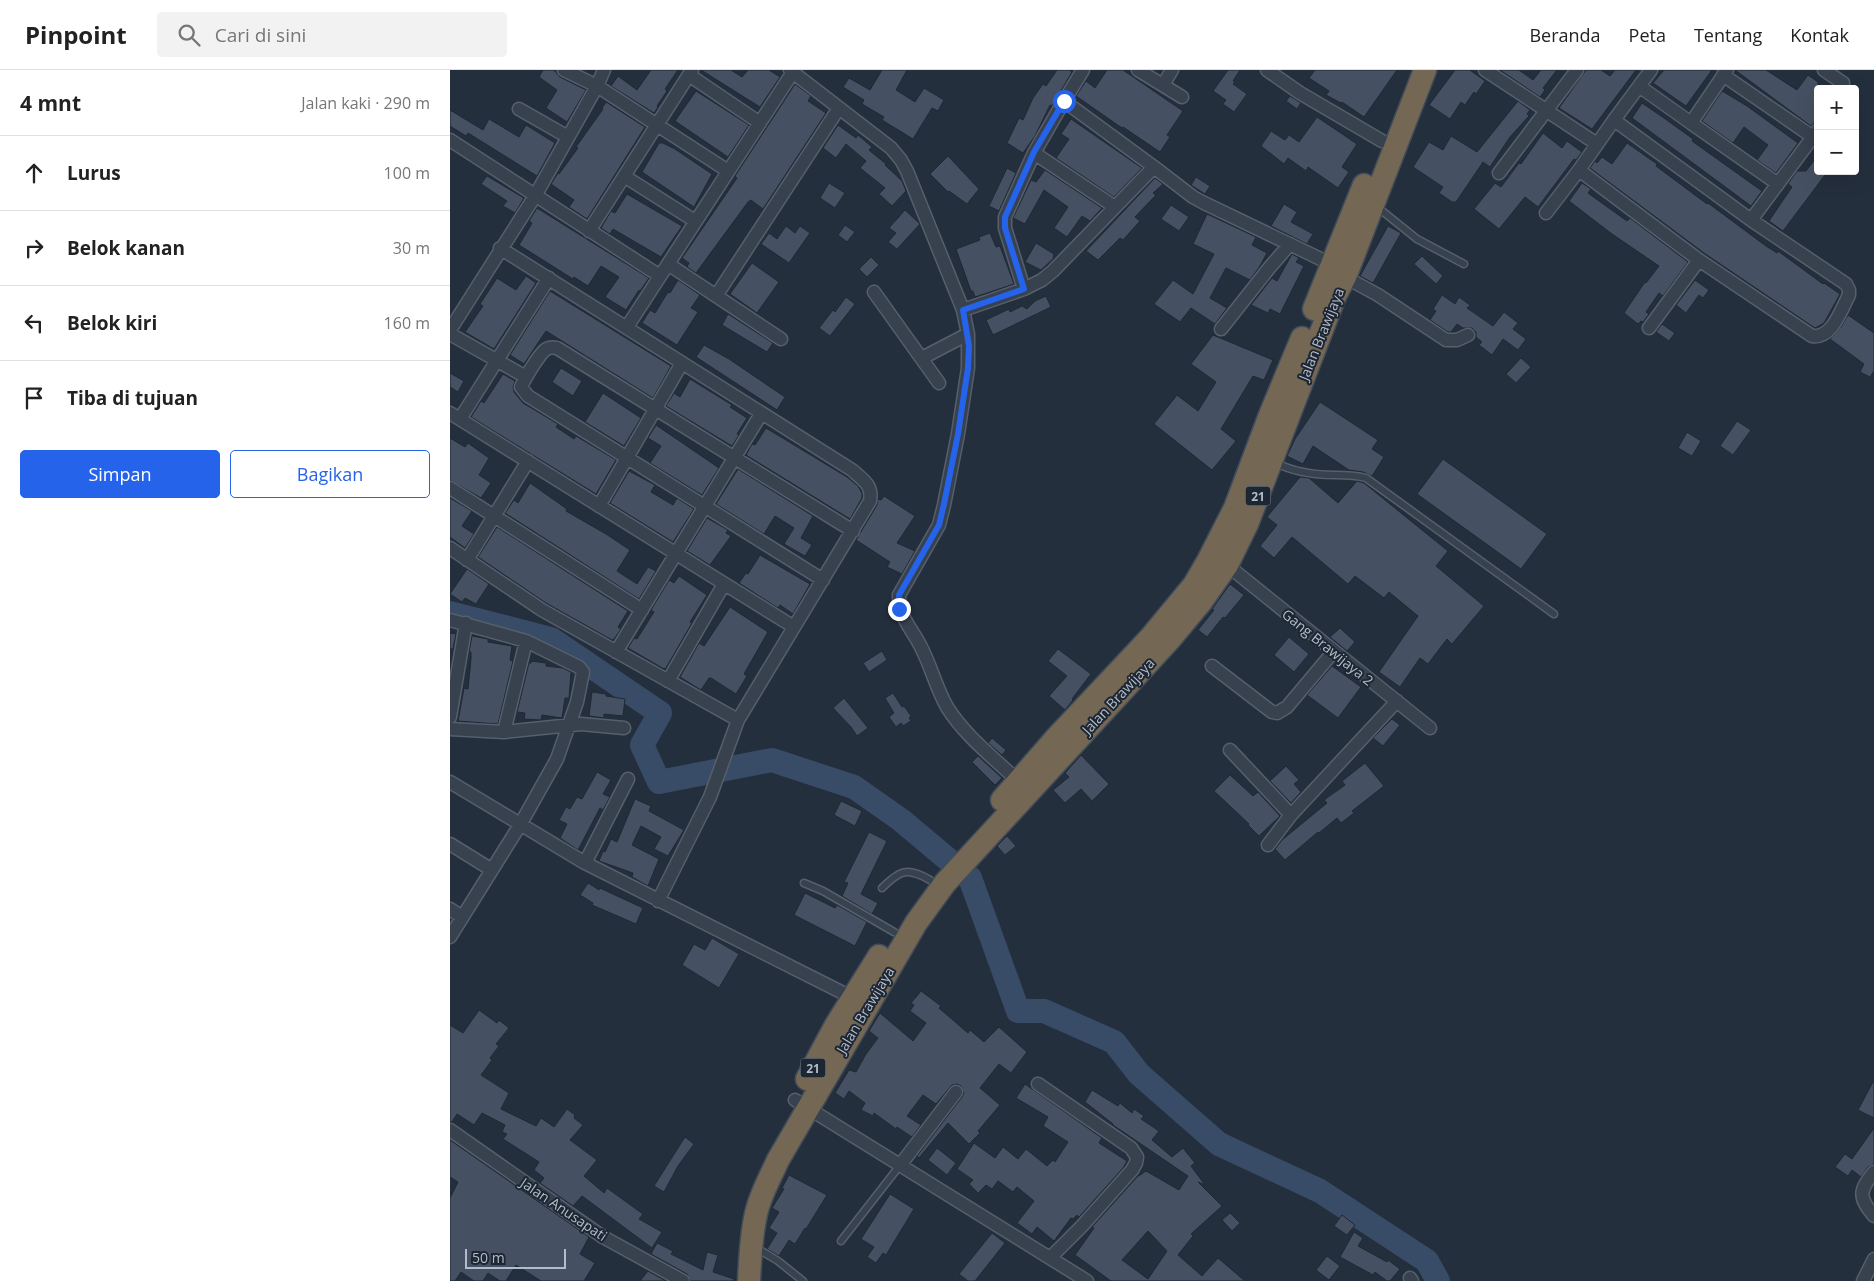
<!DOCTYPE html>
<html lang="id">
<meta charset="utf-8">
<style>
:root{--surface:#fff;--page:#f2f2f2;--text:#222;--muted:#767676;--line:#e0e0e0;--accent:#2563eb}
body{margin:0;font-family:"Open Sans",sans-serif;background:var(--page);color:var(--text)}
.controls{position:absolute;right:15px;top:15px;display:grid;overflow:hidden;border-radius:5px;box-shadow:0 5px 20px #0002}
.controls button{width:45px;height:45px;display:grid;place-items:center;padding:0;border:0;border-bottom:1px solid var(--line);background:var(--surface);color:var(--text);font:25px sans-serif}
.scale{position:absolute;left:15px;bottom:12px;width:101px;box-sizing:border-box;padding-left:5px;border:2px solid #b4bcc9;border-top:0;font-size:14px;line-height:18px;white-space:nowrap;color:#b4bcc9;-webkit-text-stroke:4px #1d2633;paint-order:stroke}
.stop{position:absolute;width:15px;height:15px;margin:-11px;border:4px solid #2563eb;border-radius:50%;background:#fff}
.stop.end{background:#2563eb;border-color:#fff;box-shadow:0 1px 5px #0008}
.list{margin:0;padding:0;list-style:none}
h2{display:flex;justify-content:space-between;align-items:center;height:65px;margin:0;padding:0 20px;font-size:21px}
h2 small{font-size:16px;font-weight:400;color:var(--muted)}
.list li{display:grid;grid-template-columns:32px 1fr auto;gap:15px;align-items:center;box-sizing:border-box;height:75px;padding:0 20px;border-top:1px solid var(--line)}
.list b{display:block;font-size:19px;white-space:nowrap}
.list em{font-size:16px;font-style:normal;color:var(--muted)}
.actions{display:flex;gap:10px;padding:15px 20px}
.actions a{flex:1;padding:11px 0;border:1px solid var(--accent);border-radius:5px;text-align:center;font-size:18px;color:var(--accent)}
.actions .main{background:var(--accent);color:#fff}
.icon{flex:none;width:28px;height:28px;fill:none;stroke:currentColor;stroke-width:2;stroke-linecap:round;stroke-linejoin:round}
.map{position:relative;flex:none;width:1424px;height:1211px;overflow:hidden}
header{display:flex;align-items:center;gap:30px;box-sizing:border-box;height:70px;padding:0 25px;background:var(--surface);border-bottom:1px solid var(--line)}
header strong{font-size:24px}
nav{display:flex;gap:28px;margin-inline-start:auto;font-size:18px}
.search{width:350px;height:45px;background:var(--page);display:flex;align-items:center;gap:12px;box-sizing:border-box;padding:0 18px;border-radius:5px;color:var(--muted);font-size:19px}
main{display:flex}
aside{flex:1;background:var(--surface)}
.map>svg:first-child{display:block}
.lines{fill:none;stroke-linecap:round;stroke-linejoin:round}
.river{stroke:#394c67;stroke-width:24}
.building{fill:#455162;stroke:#1f2835;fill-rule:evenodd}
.lane-casing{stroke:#565f6c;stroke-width:9}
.street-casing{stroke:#565f6c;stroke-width:15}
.highway-casing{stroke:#434c59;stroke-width:25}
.lane{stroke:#38414e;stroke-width:6}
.street{stroke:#38414e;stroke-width:12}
.highway{stroke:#746855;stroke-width:22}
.route{stroke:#2563eb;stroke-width:6}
.labels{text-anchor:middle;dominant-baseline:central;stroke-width:4;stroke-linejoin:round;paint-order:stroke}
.shield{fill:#1d2633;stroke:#878f9c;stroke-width:1}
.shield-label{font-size:12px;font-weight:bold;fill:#b4bcc9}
.street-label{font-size:14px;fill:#b4bcc9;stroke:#1d2633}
</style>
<header>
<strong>Pinpoint</strong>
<div class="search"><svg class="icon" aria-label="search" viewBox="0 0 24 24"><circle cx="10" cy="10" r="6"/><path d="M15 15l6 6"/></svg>Cari di sini</div>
<nav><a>Beranda</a><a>Peta</a><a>Tentang</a><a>Kontak</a></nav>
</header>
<main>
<aside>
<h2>4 mnt<small>Jalan kaki · 290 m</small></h2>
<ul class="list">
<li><svg class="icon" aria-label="ahead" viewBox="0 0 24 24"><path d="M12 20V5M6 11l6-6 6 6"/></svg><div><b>Lurus</b></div><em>100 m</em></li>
<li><svg class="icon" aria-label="right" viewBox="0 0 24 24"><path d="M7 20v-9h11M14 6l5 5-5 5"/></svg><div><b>Belok kanan</b></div><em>30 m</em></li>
<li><svg class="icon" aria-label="left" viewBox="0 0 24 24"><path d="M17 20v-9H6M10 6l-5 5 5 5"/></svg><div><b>Belok kiri</b></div><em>160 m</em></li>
<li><svg class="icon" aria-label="arrive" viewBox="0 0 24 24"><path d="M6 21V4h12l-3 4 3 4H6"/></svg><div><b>Tiba di tujuan</b></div></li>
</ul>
<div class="actions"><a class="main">Simpan</a><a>Bagikan</a></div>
</aside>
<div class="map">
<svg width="1424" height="1211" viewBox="0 0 1424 1211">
<rect width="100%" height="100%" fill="#242f3e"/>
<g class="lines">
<path class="river" d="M0,543L101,569L210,643L192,675L209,712L322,690L404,717L451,750L520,808L568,941H594L664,972L689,1004L769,1074L870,1121L977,1191L988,1211"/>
</g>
<path class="building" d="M93,0H104L110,7L136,20L117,52L96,38L107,20L89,7Z
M201,0H228L215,19L217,21L207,36L208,37L204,43L161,16L168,6L187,20Z
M251,0H281L292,7L298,0H319L330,7L310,37Z
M432,0H457L446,20L465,32L474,18L494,30L488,41L482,38L463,69L432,50L434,47L412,34L414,30L393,17L399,8L420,20Z
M607,0H619L622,2L602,36L600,35L585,66L573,83L557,73L569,48L573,50L583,28L593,14L596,16Z
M657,0H673L733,41L717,65L720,67L710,82L673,57L672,58L626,26L636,11L645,18Z
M778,0H790L783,11L785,12L783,14L797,24L784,42L773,34L776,30L763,21Z
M865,0H947L914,47L892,32L891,33L876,25L879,21L859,8Z
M1005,0H1020L1035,11L1026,24L1024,22L1015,35L1011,32L1000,49L979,35Z
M1050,0H1069L1083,10L1091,0H1107L1093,18L1095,20L1090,27Z
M1136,0H1151L1160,6L1165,0H1186L1142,59L1109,38Z
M1214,0H1262L1236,36L1203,13Z
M1285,0H1316L1347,20L1358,5L1368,12V49L1361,56Z
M345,14L361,26L358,31L376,43L313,139L301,130L298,132L246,203L237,197L239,193L232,188L287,108L285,106Z
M246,21L299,55L278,87L225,51Z
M1272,21L1297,36L1348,73L1326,103L1307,90L1318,75L1294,57L1283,73L1252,51Z
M840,26L851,33L847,39L836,31Z
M1068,31L1080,40L1077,44L1079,46L1060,67L1040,97L1033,92L1006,132H1002L989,123L993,117L963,97L979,72L993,80L1001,66L1027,82Z
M156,32L195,57L137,149L119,137L124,130L101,114L108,103L109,104L128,78L126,77L153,39L152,38Z
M1192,33L1214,48L1243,69L1242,71L1312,121L1301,136L1182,48Z
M0,40L33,60L39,49L69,67L76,55L105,73L87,106L18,63L16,66L0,56Z
M867,47L907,74L892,97L899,102L888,118L858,97L856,101L838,88L834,94L811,76L821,61L835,70L839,65L849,72Z
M621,49L692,98L664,127L606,88L619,69L611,64Z
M388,55L406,68L408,65L422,77L419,80L436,94L435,95L452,111L456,121L442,136L429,124L435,118L410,98L416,91L396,74L386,88L373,78Z
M1093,63L1112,78L1117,71L1132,82L1126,90L1124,89L1088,137L1075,127L1049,159L1024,139L1045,113L1051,117L1069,93L1071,94Z
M209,73H213L225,79L262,104L244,137L192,102Z
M1177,73L1207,94L1206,96L1257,134L1258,133L1316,176L1327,183L1328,181L1373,214L1374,213L1390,224L1374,253L1365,258L1356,252L1254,183L1140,98L1145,91L1147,93L1152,87L1162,94Z
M1368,85V101H1378L1333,161L1319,151L1342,117L1338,114L1347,101H1356Z
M498,86L529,119L517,134L499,121L498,122L480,104Z
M557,98L566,103L549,141L539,136Z
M595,100L652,138L640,151L632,146L617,167L604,158L618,137L594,120L575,154L563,148L581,110L586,112Z
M37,106L74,128L65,143L53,136L57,131L31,114Z
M746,107L760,116L755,124L741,115Z
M705,108L713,114L703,123L706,125L685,147L690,151L673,170L670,168L648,190L636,181Z
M379,113L395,123L385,138L370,128Z
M1132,113L1141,119L1138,123L1149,131L1177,151L1180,148L1238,192L1213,226L1209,223L1196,242L1199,244L1193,252L1191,251L1188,254L1174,243L1195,212L1196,213L1209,196L1162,164L1119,131Z
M177,124L232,156L211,187L163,159L160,164L151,158L161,141L165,143Z
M834,134L847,142L841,152L863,164L857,174L821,156Z
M721,135L739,147L729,161L711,149Z
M87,138L199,208L190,221L189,220L176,240L155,227L169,207L151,196L138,216L124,207L123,209L69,175L82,153L79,151Z
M455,140L470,154L447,179L438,172L446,163L439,158Z
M757,144L806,167L802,175L817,183L810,196L800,210L776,198L760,228L777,238L765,254L741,238L730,252L704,234L723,210L743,224L764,184L743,174Z
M395,155L405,162L397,172L388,165Z
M336,156L345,163L350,156L360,163L339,193L311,174L319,163L327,169Z
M938,156L951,163L923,213L910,206Z
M540,163L546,177L550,176L564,214L525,227L523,221H521L506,179L530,170L529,167Z
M586,173L604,184L603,189L591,200L575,192Z
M842,184L849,188L846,192L854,196L830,244L820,239L818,243L801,235L822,208L827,211Z
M972,186L993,206L986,214L964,194Z
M421,187L429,195L417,207L409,199Z
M302,193L329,212L307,243L280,224Z
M76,206L86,213L44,279L15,262L33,236L30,234L47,208L66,220Z
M228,210L250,225L241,238L248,242L227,275L192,253L200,240L205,243L218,222L220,223Z
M1245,210L1259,220L1253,228L1249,225L1236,243L1226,235Z
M100,221L221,296L203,328L96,261L74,294L60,285Z
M992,225L1005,234L1009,227L1020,235L1017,238L1043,256L1054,242L1068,253L1063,259L1076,269L1068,280L1053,269L1042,285L1029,275L1032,272L1026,267V262L1022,258H1013L1007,254L1001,262H998L980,250L986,241L983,239Z
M596,226L601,237L543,265L536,250L559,239L560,242L572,236L577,239L585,231Z
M396,227L405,234L380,266L369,258L383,240L385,242Z
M278,244L323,273L317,282L272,255Z
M1398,245L1424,263V301L1420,307L1410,302L1414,294L1380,269L1391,257Z
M1212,254L1225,263L1219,271L1206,262Z
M763,265L823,290L814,310L803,306L771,359L786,371L762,400L704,354L727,325L748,341L766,312L741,294Z
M254,275L279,289L335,327L327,340L246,287Z
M1071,288L1081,297L1066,313L1056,304Z
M111,298L132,311L123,326L102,312Z
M0,303L14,311L8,322L0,317Z
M53,304L65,311L63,317L64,322L73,333L108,354L106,357L124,369L126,366L166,390L146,424L21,347L31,331L34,333Z
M240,309L282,335L280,337L297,348L287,364L289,365L282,376L216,336L224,323L230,327Z
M153,323L191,348L174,376L135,352Z
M870,332L928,370L922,379L934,387L922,406L913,402L899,400L863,376L853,394L837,386L845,369Z
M1287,351L1301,360L1283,385L1270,376Z
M206,355L269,398L252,425L200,393L211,376L198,368Z
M316,358L397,407L408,416L412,423V428L400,449L296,385L302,374L305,375Z
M1237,362L1251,371L1242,386L1228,378Z
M0,368L15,377L18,373L39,388L29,405L41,413L31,428L0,410Z
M993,389L1097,464L1071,499L967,424Z
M288,399L363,446L351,468L362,475L355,486L334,474L344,458L325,446L314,464L266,434Z
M179,401L205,415L201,422L223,435L227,428L244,439L223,472L160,433Z
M850,407L859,408L888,433L907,411L914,413L998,481L986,496L1034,536L1002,574L997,569L978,594L970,588L950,617L929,602L968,546L939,522L934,528L905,506L898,514L842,467L824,488L810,476L827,455L817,447Z
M80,413L117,439L116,441L156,464L180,480L167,501L187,514L198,497L206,501L189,529L55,443L64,430L68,433Z
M434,426L465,446L447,473L465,481L452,504L437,497L440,492L406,470L427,435L428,429L431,430Z
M0,428L22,441L12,456L24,464L15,478L0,467Z
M257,448L278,460L276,463L281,466L260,495L237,481Z
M47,457L178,541L168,557L171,559L164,569L162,570L96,533L28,487Z
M310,485L360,514L343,544L330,535L328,538L289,513L296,503L298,504Z
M17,499L39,514L26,534L15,528L12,532L0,524Z
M229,506L257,525L240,552L242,553L216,598L214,599L178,578L184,568L187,569L204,542L201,540L219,510L224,513Z
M780,514L794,525L775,548L773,547L757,567L748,560L764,540L762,539Z
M280,537L318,562L294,604L297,606L286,624L261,608H259L251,620L230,607L249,573L254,576Z
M890,558L905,572L897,581L880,567Z
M0,563L6,564L3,579H0Z
M22,566L38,569V572L62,576L60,590L63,591L48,654L8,651L14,618L18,619L21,589V582H19Z
M839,567L859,584L844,602L824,585Z
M608,579L641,604L622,629L623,630L615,640L599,626L617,606L598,591Z
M432,581L437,590L419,602L413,593Z
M81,591L96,593V596L113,598L121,602L119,628H115L112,648L92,645L91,650L74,649L75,643L67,642L79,593H81Z
M882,596L911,617L888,648L857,625Z
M142,622L156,624V626L175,629L173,646L154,644V648L139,646Z
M443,623L452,637L454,636L461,646L459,648L461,651L453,656L451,653L446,657L439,647L444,643L435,628Z
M394,628L418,658L407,666L401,657L383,638Z
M942,649L950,655L933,676L923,668Z
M542,668L556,680L552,685L538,673Z
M631,685L659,714L642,731L631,719L615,733L603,720L619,707L615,703Z
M528,686L552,708L545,715L522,692Z
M915,693L934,716L902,741L904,743L891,753L887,748L869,763L868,762L835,790L825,779L832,770L877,733L874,730L895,715L892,711Z
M836,696L849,710L844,714L851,722L841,733L820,711Z
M147,702L161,710L153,724L160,727L153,740L150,738L128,780L110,768L117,754L109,750L116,737L120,739L127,727L132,729Z
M780,705L803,726L808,722L830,746L809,766L798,755L799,754L764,721Z
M185,729L201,736L199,741L234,760L218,786L204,779L211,767L191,756L182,775L209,789L198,816L182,807L183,803L149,791L153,781L155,782L161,769L167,772Z
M391,731L412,741L405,756L384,745Z
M419,762L437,771L411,824L428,833L422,844L392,826L398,813L394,812Z
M557,766L566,776L555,785L547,776Z
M138,813L149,820L150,818L193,838L186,854L142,835L143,833L130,825Z
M355,823L385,838L387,835L417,852L405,876L344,845Z
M262,868L289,884L269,918L232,895L244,874L255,880Z
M471,921L491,936L489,938L518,963L520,960L534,972L549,957L577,982L561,1003L549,994L530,1018L550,1035L528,1061L530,1063L519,1074L498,1053L469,1088L467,1086L512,1027L514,1023L511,1016L507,1014L502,1015L486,1034L473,1025L457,1046L471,1055L462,1067L447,1057L446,1059L424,1043L423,1046L411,1040L415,1033L399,1021L394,1029L385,1023L399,1000L406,1002L416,984L428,968L419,961L430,943L463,971L476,953L460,941L464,935L461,933Z
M29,940L47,953L49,950L59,958L46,974L49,976L40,988L42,990L31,1005L59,1023L51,1039L86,1056L91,1048L104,1057L117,1039L125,1045L124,1048L133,1055L120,1070L147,1090L134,1106L154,1123L157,1118L193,1144L189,1149L212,1162L202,1178L132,1126L123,1136L90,1113L94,1108L84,1100L89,1092L53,1069L57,1064L52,1062L55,1055L32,1043L24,1055L7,1044L2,1052H0V955L13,963Z
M1424,1010V1048L1408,1040Z
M575,1014L652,1068L649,1073L677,1091L673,1098L629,1147L627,1145L623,1149L621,1148L604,1171L587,1157L582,1164L567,1153L584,1131L567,1117L563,1122L548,1111L542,1119L536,1115L528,1123L519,1114L523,1110L507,1099L524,1073L545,1088L553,1077L568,1089L576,1079L597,1096L603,1090L605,1092L618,1072L593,1056L598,1047L566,1028Z
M642,1020L668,1036L670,1033L682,1043L684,1039L694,1046L691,1049L709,1061L702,1070L722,1087L733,1078L745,1093L741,1096L755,1115L748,1112L772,1136L741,1164L743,1166L728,1185L752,1206L768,1188L795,1211H661L625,1185L644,1158L642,1157L687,1107L696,1101L729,1120L738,1106L663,1055V1054L635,1032ZM698,1161L717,1181L698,1209L672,1190Z
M1424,1058V1094L1418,1097L1411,1107L1402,1100L1398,1106L1385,1097L1395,1084L1402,1089Z
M235,1067L244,1074L228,1096L214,1122L204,1116Z
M0,1070L139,1167L130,1184L145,1193L134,1211H91L66,1195L56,1211H50L38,1203L33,1211H24L11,1202L5,1211H0V1128L8,1112L0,1107Z
M487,1078L506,1093L497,1105L478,1090Z
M339,1105L377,1125L356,1159L355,1158L345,1174L339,1170L329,1186L317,1179L327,1163L319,1158L329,1142L322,1138L334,1119L332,1118Z
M440,1124L464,1139L436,1185L433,1183L426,1193L417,1187L424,1177L411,1169Z
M780,1143L790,1153L782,1161L772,1150Z
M892,1145L905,1155L897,1165L884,1156Z
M904,1162L913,1168L908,1176L937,1192L938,1190L950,1199L940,1211H937L925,1202L923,1205L890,1187Z
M542,1163L555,1173L525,1211H518L509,1204Z
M207,1173L223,1181L221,1184L253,1200L257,1182L268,1185L263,1202L284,1209L283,1211H241L237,1204L201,1184Z
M877,1186L890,1196L879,1210L866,1200Z
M198,1201L216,1211H190Z"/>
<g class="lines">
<g class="lane-casing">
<path id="lane" d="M926,136L967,169L1014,194
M824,392C843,402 864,405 885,405C896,405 905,405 916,408L1104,544
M354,813L373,821L444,862
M432,818C450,800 457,797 480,810
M391,1171L451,1094
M305,1177L328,1191L353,1211"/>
</g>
<g class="street-casing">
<path id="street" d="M114,0L147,16L278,101
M340,0L441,78L451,90L457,101L513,240L518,264V298L508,364L494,435L489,455L449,525C448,546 462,559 471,577C481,596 486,618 497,637C515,666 544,688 569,712
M688,0L732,27
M817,0L850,23L932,71
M1035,0L1147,74
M1277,0L1241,53L1328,114
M1374,0L1393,13L1392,19
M239,5L310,53
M1273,5L1363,67
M713,15L722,0
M1189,16L1241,53
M614,31L704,97L603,201L592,210L574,219L555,158V147L584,83Z
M614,31L633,0
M69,39L118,67
M1164,50L1301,150L1396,214L1399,220V225C1391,240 1382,269 1362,266L1249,190L1129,100Z
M1164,50L1201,0
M0,70L210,206
M584,83L665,137
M704,97L743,127L754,133L881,194
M1049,103L1127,0
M174,106L245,151
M1096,143L1129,100
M1301,150L1368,60
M139,161L242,0
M50,178L402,400C413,410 423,415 420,431L288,650L260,727L208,831
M218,194L331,269
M895,207L928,225L996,270H1007L1018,265
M424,222L489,313
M266,226L389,38
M513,240L574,219
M177,257L343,2
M1199,258L1249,190
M771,259L820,197L840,174
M0,260L85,126L147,16L154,0
M0,264L76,307
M472,288L518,264
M0,343L344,557
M10,349L99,208
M0,418L192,540
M149,436L232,293
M0,478L92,540L288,650
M17,490L78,391
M777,495L980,658
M373,510L78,326L71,317C75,308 88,286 95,280C99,277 102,277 107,278L403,461
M0,550L76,571L129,597L133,602L127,632L107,689L70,755L0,867
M166,582L311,344
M762,596L822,642L827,643L837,637L884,581
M218,611L274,514
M0,647L16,553
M0,659L54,662L131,654L174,658
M54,662L76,571
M780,680L841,745
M0,712L135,793L403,928
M0,774L42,800
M818,775L841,745L947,631
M135,793L178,709
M0,839L12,847
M588,1014L681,1078L687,1087L686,1093L682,1100L632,1156L601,1187
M345,1030L637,1211
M0,1060L153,1167L233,1211
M451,1094L506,1022
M1424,1102C1409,1121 1408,1127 1424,1146
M960,1208L962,1211
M1413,1211L1424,1189"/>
</g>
<g class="highway-casing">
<path id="highway" d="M864,239L914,115
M552,730L607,667L701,567L744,515L758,491L785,438L820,345L852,268
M357,1009L386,955L429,886
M299,1211C300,1189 301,1166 306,1144C310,1125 320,1108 328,1090L466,853L495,813L720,569L751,532L777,495L797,454L885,226L895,207L975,0"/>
</g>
<use href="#lane" class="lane"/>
<use href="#street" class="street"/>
<use href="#highway" class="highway"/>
</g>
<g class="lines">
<path class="route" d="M449,539V525L489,455L494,434L508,364L518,298L519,276L513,240L574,219L555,158V147L584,82L614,31"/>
</g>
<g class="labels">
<g class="shield">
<rect x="795.5" y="416.5" width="25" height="19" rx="4"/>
<rect x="350.5" y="988.5" width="25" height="19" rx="4"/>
</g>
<g class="shield-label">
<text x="808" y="426">21</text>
<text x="363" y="998">21</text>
</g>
<g class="street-label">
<text transform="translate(871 264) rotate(-68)">Jalan Brawijaya</text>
<text transform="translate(878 577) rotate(39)">Gang Brawijaya 2</text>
<text transform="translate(668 626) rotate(-47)">Jalan Brawijaya</text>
<text transform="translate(415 940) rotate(-59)">Jalan Brawijaya</text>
<text transform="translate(114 1139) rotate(34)">Jalan Anusapati</text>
</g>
</g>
</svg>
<div class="controls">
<button>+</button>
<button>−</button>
</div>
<div class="scale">50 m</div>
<div class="stop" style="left:614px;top:31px"></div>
<div class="stop end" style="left:449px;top:539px"></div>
</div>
</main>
